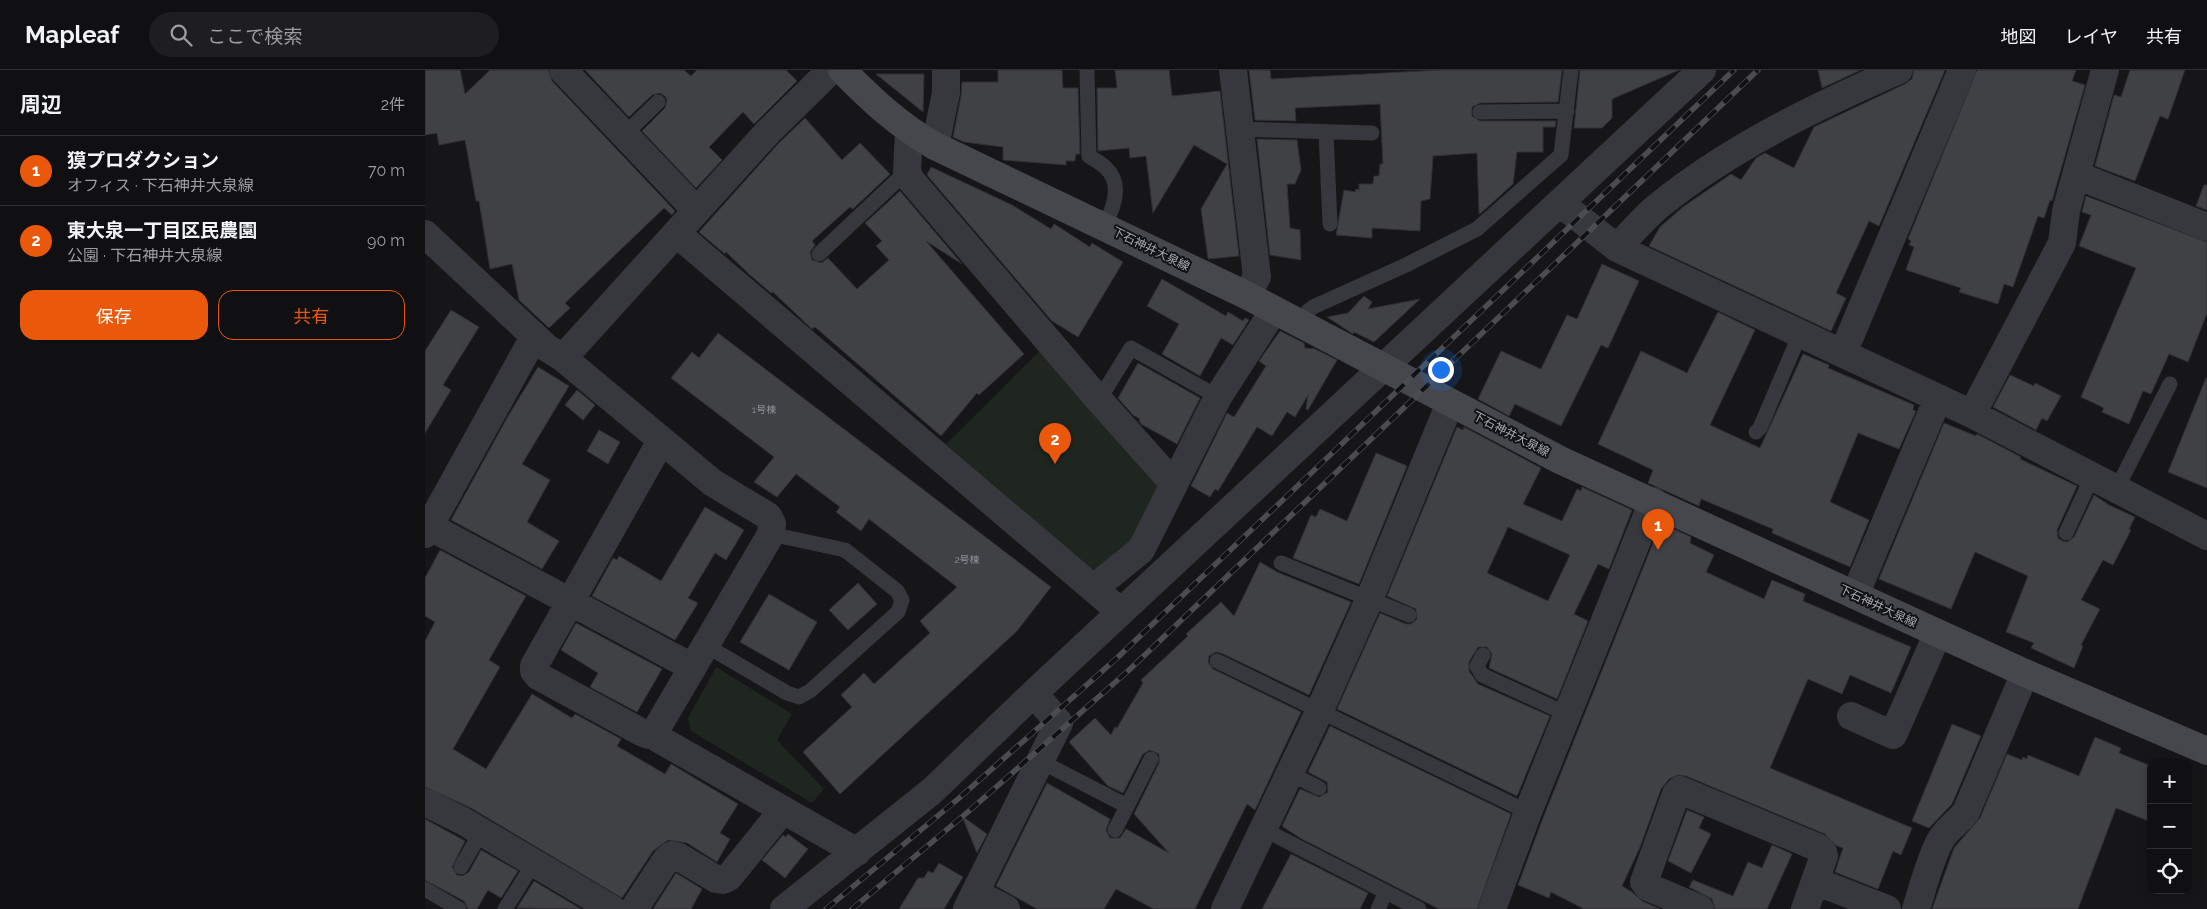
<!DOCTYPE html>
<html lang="ja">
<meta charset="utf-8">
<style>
:root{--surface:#101012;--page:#1e1e20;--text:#f1f3f6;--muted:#9c9d9f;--line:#303032;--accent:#ea580c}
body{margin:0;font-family:Raleway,"Noto Sans JP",sans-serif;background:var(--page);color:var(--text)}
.controls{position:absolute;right:15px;bottom:15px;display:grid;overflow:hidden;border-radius:10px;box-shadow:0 2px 12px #0003}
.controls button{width:45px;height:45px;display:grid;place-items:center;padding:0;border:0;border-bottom:1px solid var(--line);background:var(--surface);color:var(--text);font:25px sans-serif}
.you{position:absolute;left:1015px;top:299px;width:18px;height:18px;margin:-12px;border:4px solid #fff;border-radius:50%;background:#1a73e8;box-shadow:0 0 0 8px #1a73e833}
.badge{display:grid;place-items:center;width:32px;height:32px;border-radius:50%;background:var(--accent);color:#fff;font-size:16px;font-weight:700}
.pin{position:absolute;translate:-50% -41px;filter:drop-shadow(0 1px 2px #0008)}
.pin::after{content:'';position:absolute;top:26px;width:18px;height:15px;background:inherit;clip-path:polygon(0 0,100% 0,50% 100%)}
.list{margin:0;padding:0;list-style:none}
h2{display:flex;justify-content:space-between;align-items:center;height:65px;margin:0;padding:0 20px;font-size:21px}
h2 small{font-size:16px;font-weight:400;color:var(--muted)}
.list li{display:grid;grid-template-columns:32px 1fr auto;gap:15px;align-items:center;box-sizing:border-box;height:70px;padding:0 20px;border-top:1px solid var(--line)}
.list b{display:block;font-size:19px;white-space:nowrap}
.list p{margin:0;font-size:16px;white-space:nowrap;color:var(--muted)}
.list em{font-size:16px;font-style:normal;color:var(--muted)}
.actions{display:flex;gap:10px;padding:15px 20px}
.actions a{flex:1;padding:11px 0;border:1px solid var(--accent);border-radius:15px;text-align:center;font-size:18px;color:var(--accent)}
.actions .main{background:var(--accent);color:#fff}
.icon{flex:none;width:28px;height:28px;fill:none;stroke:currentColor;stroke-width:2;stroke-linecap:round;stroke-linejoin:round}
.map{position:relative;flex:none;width:1782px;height:839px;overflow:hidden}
header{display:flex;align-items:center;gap:30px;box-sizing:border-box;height:70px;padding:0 25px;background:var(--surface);border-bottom:1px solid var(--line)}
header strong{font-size:24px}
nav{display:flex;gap:28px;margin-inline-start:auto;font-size:18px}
.search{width:350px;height:45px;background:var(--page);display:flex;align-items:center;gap:12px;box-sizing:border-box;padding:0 18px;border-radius:28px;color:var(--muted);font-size:19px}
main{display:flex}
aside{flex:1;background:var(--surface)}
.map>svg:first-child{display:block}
.green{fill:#1e261f}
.building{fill:#404145;stroke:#303034;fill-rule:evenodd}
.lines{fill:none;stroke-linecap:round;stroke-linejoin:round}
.lane{stroke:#37383d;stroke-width:15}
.street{stroke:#37383d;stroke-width:28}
.secondary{stroke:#45474d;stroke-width:28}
.rail-casing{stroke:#4a4c52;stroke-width:5.5}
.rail{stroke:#111113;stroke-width:4;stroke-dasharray:11;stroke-linecap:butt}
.labels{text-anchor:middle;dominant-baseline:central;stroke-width:4;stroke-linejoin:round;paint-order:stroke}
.number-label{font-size:10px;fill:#8e929b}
.street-label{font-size:12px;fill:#a8adb8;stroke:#111113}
</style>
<header>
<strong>Mapleaf</strong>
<div class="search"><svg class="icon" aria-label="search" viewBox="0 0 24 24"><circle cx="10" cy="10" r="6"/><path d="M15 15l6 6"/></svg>ここで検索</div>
<nav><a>地図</a><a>レイヤ</a><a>共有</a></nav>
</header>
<main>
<aside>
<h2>周辺<small>2件</small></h2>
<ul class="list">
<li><span class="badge">1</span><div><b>獏プロダクション</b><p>オフィス · 下石神井大泉線</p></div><em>70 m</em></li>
<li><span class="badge">2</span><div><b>東大泉一丁目区民農園</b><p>公園 · 下石神井大泉線</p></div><em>90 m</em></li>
</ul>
<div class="actions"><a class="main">保存</a><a>共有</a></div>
</aside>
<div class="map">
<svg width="1782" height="839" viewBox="0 0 1782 839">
<rect width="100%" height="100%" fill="#161618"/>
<path class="green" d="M616,280L733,415L708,471L675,500L666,499L521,374Z
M291,597L367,644L352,670L399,719L387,733L266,661L263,648Z"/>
<path class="building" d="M0,0H35L40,24L65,0H123L127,11L250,141L247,145L239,138L140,233L145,238L124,258L94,230L87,194L65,199L54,131H51L40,70L14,75L12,63L0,65Z
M160,0H259L266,6L272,0H361L372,11L329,54L318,42L284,77L297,90L271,118L217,61L240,38L242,30L240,26L235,23L227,25L204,47Z
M573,0H637L638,18H653L655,84H651L650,91H641V95L578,90V77L539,72L528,67L536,26L537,12H573Z
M690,0H744L747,26L795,21L814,186L783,189L776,139L802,94L769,75L728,143L721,86L705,88L704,78L673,81L672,18H692Z
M824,0H845L846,9L1016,0H1137L1133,32L1055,33L1047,37V46L1055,51H1131L1130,57H1118V82H1092L1088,114L1056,143L1054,144L1052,83L1008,86L1005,129L996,131L995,161L947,158V168L911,165L919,120L930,122L931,119L934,120V114H948L949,106H954L955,94H958L955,34L870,38L871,51L830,50Z
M1155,0H1254L1187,29V48L1177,58H1149Z
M1393,0H1436L1397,18Z
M1489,0H1520L1454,156L1444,151L1411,223L1421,228L1406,261L1224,176L1235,157L1258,137L1306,104L1316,110L1331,88L1340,83L1369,98L1389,57L1480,14L1487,9Z
M1552,0H1651L1647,11L1660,15L1627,131L1625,130L1619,148L1613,146L1588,217L1579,214L1573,234L1534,222L1536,218L1481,200L1489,177L1484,175L1486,171L1483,169Z
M1705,0H1760L1743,49L1735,46L1710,111L1670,96L1689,25L1696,27Z
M451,4H499L498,42Z
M380,48L417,90L435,73L465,104L428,139L425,137L387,171L390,175L385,182L387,190L396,193L403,188L432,219L464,190L451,176L457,171L440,153L475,121L537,194L501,171L599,284L554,325L552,323L516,366L390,257L387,259L348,222L346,223L324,204L301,182L300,184L274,162L353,74Z
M832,69L872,70L876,100L870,114H862L865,158L875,160L876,190L845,185Z
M506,97L587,135L626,159L629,154L665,177L667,173L698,192L653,267L627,251L502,105Z
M1779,115H1782V140L1771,136Z
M1661,126L1782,172V243L1763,292L1744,284L1726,324L1718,321L1704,354L1677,342L1679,338L1656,327L1711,198L1654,176L1666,145L1657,142Z
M1177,194L1214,211L1183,278L1176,275L1136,356L1090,334L1084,346L1053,329L1076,281L1116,299L1142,245L1152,249Z
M737,209L801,246L803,242L818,251L820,248L824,250L808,275L796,268L775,306L737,284L754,254L722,236Z
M939,226L947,232L943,239L995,229L949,272L929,262L928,264L902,247L923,243Z
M26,240L54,257L18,315L26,320L0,363V281Z
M1293,242L1330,260L1285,355L1335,378L1378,284L1404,295L1403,298L1489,335L1488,340L1491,341L1474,379L1433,363L1405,432L1444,450L1425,497L1347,463L1348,459L1276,429L1274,436L1223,413L1228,400L1173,374L1216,281L1262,303Z
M855,261L879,273L880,278L890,279L912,290L883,340L881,339L883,325L870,347L862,342L847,366L832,357L793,421L790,419L785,427L766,416L802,343L809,347L841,296L834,291Z
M293,263L626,517L592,561L415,724L378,682L427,637L416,625L439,603L449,614L505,563L495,551L532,517L444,449L436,461L411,442L415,437L371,404L352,427L329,412L349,387L246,308L267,282L274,288Z
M713,293L775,328L752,374L716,354L714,351L715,349L708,345L693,328Z
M113,297L144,316L97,394L125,410L102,452L134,471L117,499L26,450L82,348Z
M1585,305L1609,316L1610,313L1636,326L1622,351L1617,348L1611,360L1568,337Z
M1781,308H1782V418L1743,402Z
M152,320L170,335L158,350L140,335Z
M1519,353L1551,366L1552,364L1596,387L1595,389L1652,416L1632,460L1633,468L1637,471L1642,472L1649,467L1669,425L1684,435L1710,447L1704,459L1706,460L1688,495L1678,490L1656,530L1675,539L1656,575L1658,576L1649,598L1606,578L1609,573L1581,562L1603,506L1550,482L1526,539L1454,509Z
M1032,357L1038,360L1039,357L1116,398L1098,434L1137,451L1152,419L1156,421L1157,417L1207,440L1184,499L1173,494L1149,544L1163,551L1132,629L1064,598L1067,584L1062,577H1053L1044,592V601L1053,614L1125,646L1092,726L912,639L955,543L981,554H986L992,549L991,539L962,526ZM1083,457L1145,485L1123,531L1062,503Z
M174,360L195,372L183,394L162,381Z
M951,383L982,396L934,514L868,488L886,445L891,447L895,439L922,451Z
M280,437L319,460L301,490L290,483L263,528L273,533L250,570L167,526L188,488L192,490L194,486L236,511Z
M1236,453L1266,467L1265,473L1289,485L1281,502L1339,529L1347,510L1380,524L1378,531L1486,577L1466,623L1425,605L1417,624L1383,609L1345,698L1487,758L1476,785L1468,781L1453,819L1410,802L1418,778L1412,776L1400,764L1261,706L1253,705L1244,709L1236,719L1215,777L1197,816L1207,822L1217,831L1235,839H1159L1126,822L1124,828L1093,815L1118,748Z
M15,480L101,526L64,590L75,597L28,679L61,699L107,624L147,648L150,644L196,669L192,676L240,704L246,694L313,734L295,763L305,769L292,792L262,773L243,770L228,781L197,828L46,738L0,717V571L10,552L0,546V508Z
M835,492L852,502L926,532L884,625L796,583L791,582L784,586L783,592L788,599L876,642L830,740L822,734L770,839H729L691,819L679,839H612L571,816L622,713L685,749L681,760L685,768H695L701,759L744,783L709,744L734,693V684L725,680L718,684L698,723L683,716L644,672L670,648L686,665L690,657L692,658L718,613L716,610L763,566L761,564L796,532L809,546Z
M433,513L452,534L423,560L404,540Z
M344,524L392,552L364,600L315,572Z
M151,553L237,599L212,642L165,617L173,603L136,580Z
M1527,654L1556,666L1527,734L1504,758L1487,751Z
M905,656L1086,744L1052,839H1014L875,768L857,756L875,719L894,727L903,722L902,712L883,702Z
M1670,667L1696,678L1694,683L1726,696V752L1691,738L1653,839H1507L1529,778L1555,748L1582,684L1597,690L1598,687L1602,689L1603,685L1654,706Z
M1262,740L1279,747L1274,758L1286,764L1266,803L1243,791Z
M537,746L562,764L552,783Z
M0,749L40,771L27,797L32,805L37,806L44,802L56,780L93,801L76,828L63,820L52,839H43L39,831L0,810Z
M363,764L383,779L360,808L337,790L358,765L361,767Z
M1347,775L1367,784L1342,839H1290L1287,829L1264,817L1268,810L1308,826L1323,792L1337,798Z
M866,784L943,823L935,839H837Z
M514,793L538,807L519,839H474L493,808H499L503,801L508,803Z
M251,803L277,819L266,839H228Z
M109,811L156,839L92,838Z"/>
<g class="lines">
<path class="lane" d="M662,0L664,86C670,90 676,93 681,98C698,114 689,138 679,156
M1055,42L1142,41
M815,59L947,63
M901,62L905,154
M199,65L233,32
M394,184L482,101
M877,255L883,241L888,237L981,195L1052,159L1136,85L1146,0
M674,330L706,278L793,327
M1331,362L1335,358L1375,264
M1691,420L1745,314
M1641,463L1667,407
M856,493L984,545
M280,575L362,623L374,627L385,621L473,542L477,530L472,521L420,480L346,464
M1058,585L1052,596L1057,605L1142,644
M792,591L1103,742
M615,691L702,736
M864,703L894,718
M838,759L994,839
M690,760L726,689
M36,797L56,762
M0,819L34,839
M80,839L109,793
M953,839L961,822"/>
<path class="street" d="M138,0L271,140
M808,0L832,207L821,225
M484,62L482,101L485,109L674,330L749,414
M510,76L521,23V0
M1651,105L1782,157
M1135,133L1192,178L1547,344L1782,466
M251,163L696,542
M0,164L122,278L138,288L288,413L343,446L347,454L346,464L232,658L230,665
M1192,178C1205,164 1218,149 1232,137C1304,78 1390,37 1474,0
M1418,283L1537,0
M138,288L342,63L406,0
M1547,344L1637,173L1641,141L1680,0
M0,454L267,597
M0,464L109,267
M669,518L716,480L793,327L849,240
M1430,525L1513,328
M1426,646L1468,665L1513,563
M230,665H223L216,662L113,606L109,601V596L236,371
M230,665L234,669L432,782
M0,732L38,751L187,839
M1390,811L1462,839
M550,823L581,839
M209,839L241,790L247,785L254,787L291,809L298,810L304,807L358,740
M359,839L507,721L609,623L1277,0
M542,839L634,653L609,623
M800,839L894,642L944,530L1025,333
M1067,839L1103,742L1228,431
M1275,839L1223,817L1219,812L1251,724L1255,720L1394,778L1398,782L1399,786L1380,839
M1491,839C1498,817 1504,792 1515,771C1521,759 1533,753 1541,742L1600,603"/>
<path class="secondary" d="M417,0C447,30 473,55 510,76L821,225L1135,390L1600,603L1782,681"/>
<g class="rail-casing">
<path id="rail" d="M401,839L533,729L692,588L1309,0
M427,839L544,741L703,601L1333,0"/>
</g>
<use href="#rail" class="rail"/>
</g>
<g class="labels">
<g class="number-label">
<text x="339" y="339">1号棟</text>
<text x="542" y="489">2号棟</text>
</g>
<g class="street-label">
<text transform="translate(726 179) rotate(26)">下石神井大泉線</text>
<text transform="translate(1086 364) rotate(27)">下石神井大泉線</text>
<text transform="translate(1453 536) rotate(25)">下石神井大泉線</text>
</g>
</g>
</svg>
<div class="controls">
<button>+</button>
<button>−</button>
<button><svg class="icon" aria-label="locate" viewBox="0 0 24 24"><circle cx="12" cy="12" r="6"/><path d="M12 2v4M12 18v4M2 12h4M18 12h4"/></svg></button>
</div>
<div class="you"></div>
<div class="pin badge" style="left:1233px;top:480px">1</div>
<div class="pin badge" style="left:630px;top:394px">2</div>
</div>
</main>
